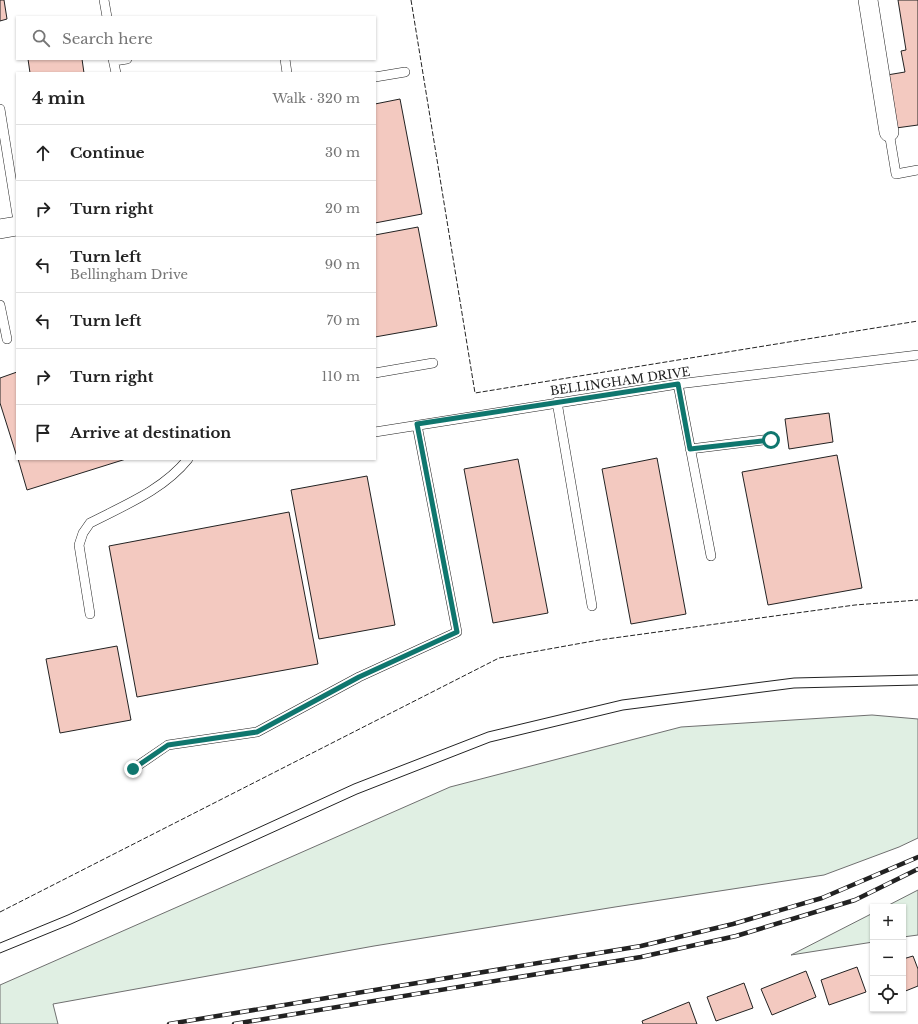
<!DOCTYPE html>
<meta charset="utf-8">
<style>
:root{--surface:#fff;--page:#f6f6f6;--text:#222;--muted:#767676;--line:#e0e0e0}
body{margin:0;font-family:"Libre Baskerville",serif;background:var(--page);color:var(--text)}
.controls{position:absolute;right:12px;bottom:12px;display:grid;overflow:hidden;border-radius:0px;box-shadow:0 1px 3px #0004}
.controls button{width:36px;height:36px;display:grid;place-items:center;padding:0;border:0;border-bottom:1px solid var(--line);background:var(--surface);color:var(--text);font:20px sans-serif}
.stop{position:absolute;width:12px;height:12px;margin:-9px;border:3px solid #0f766e;border-radius:50%;background:#fff}
.stop.end{background:#0f766e;border-color:#fff;box-shadow:0 1px 4px #0008}
.list{margin:0;padding:0;list-style:none}
h2{display:flex;justify-content:space-between;align-items:center;height:52px;margin:0;padding:0 16px;font-size:17px}
h2 small{font-size:13px;font-weight:400;color:var(--muted)}
.list li{display:grid;grid-template-columns:26px 1fr auto;gap:12px;align-items:center;box-sizing:border-box;height:56px;padding:0 16px;border-top:1px solid var(--line)}
.list b{display:block;font-size:15px;white-space:nowrap}
.list p{margin:0;font-size:13px;white-space:nowrap;color:var(--muted)}
.list em{font-size:13px;font-style:normal;color:var(--muted)}
.icon{flex:none;width:22px;height:22px;fill:none;stroke:currentColor;stroke-width:2;stroke-linecap:round;stroke-linejoin:round}
.map{position:relative;flex:none;width:918px;height:1024px;overflow:hidden}
.search{position:absolute;background:var(--surface);box-shadow:0 1px 3px #0004;left:16px;top:16px;width:360px;height:44px;display:flex;align-items:center;gap:10px;box-sizing:border-box;padding:0 14px;border-radius:0px;color:var(--muted);font-size:15px}
.panel{position:absolute;background:var(--surface);box-shadow:0 1px 3px #0004;left:16px;top:72px;width:360px;height:388px;border-radius:0px}
.map>svg:first-child{display:block}
.green{fill:#e0efe3;stroke:#6f6f6f}
.building{fill:#f3c9c0;stroke:#222}
.lines{fill:none;stroke-linecap:round;stroke-linejoin:round}
.service-casing{stroke:#222;stroke-width:10}
.minor-casing{stroke:#222;stroke-width:20}
.service{stroke:#fff;stroke-width:9}
.minor{stroke:#fff;stroke-width:19}
.tram{stroke:#222;stroke-width:1}
.rail-casing{stroke:#222;stroke-width:4.5}
.rail{stroke:#fff;stroke-width:3;stroke-dasharray:9;stroke-linecap:butt}
.fence{stroke:#222;stroke-width:1;stroke-dasharray:5 2;stroke-linecap:butt}
.route{stroke:#0f766e;stroke-width:5}
.labels{text-anchor:middle;dominant-baseline:central;stroke-width:3;stroke-linejoin:round;paint-order:stroke}
.street-label{font-size:12px;fill:#222;stroke:#fff}
</style>
<div class="map">
<svg width="918" height="1024" viewBox="0 0 918 1024">
<rect width="100%" height="100%" fill="#fff"/>
<path class="green" d="M872,715L918,719V838L899,847L824,875L615,907L374,946L53,1004L58,1024H0V985L450,787L681,727Z
M918,890V935L903,937V907H885Z
M873,913V942L791,955Z"/>
<path class="building" d="M0,0H4L7,19L0,21Z
M898,0H918V125L896,128L887,75L905,72L901,51L906,50Z
M28,59H82L84,73H30Z
M400,99L422,214L375,223V104Z
M418,227L437,326L375,337V235Z
M17,372V457L0,403V378Z
M829,413L833,442L789,449L785,419Z
M837,455L862,588L768,605L742,472Z
M657,458L686,614L631,624L602,469Z
M18,459H126L27,490Z
M518,459L548,613L493,623L464,469Z
M367,476L395,625L319,639L291,490Z
M289,512L318,664L137,697L109,546Z
M117,646L131,720L60,733L46,659Z
M913,956L918,969V986L903,992V959Z
M857,967L866,992L829,1005L821,980Z
M806,971L816,997L772,1015L761,989Z
M744,983L753,1008L716,1021L707,997Z
M689,1002L697,1024H643L642,1021Z"/>
<g class="lines">
<g class="service-casing">
<path id="service" d="M104,0L107,17
M113,59L116,73
M285,59L287,73
M114,61L127,59
M375,77L405,72
M0,109L17,215
M889,132L896,174L918,170
M0,305L7,339
M375,373L433,363
M678,384L711,556
M557,402L592,606
M375,432L678,384L918,355
M690,449L771,439
M90,614L79,545L83,533L90,523C125,505 163,490 188,459
M133,769L168,745L257,732L359,677L457,632L417,425"/>
</g>
<g class="minor-casing">
<path id="minor" d="M868,0L889,132
M0,229L17,226"/>
</g>
<use href="#service" class="service"/>
<use href="#minor" class="minor"/>
<path class="tram" d="M0,943L68,915L354,784L488,732L622,700L794,678L918,675
M0,953L71,924L357,794L490,742L623,710L794,688L918,685"/>
<g class="rail-casing">
<path id="rail" d="M169,1024L641,946L733,924L822,898L918,857
M234,1024L641,957L736,936L855,900L918,869"/>
</g>
<use href="#rail" class="rail"/>
<path class="fence" d="M411,0L475,393L918,321
M0,912L499,658L599,640L855,605L918,600"/>
</g>
<g class="lines">
<path class="route" d="M133,769L168,745L257,732L359,677L457,632L417,424L678,384L690,449L771,440"/>
</g>
<g class="labels">
<g class="street-label">
<text transform="translate(620 381) rotate(-8)">BELLINGHAM DRIVE</text>
</g>
</g>
</svg>
<div class="controls">
<button>+</button>
<button>−</button>
<button><svg class="icon" aria-label="locate" viewBox="0 0 24 24"><circle cx="12" cy="12" r="6"/><path d="M12 2v4M12 18v4M2 12h4M18 12h4"/></svg></button>
</div>
<div class="stop" style="left:771px;top:440px"></div>
<div class="stop end" style="left:133px;top:769px"></div>
<div class="search"><svg class="icon" aria-label="search" viewBox="0 0 24 24"><circle cx="10" cy="10" r="6"/><path d="M15 15l6 6"/></svg>Search here</div>
<section class="panel">
<h2>4 min<small>Walk · 320 m</small></h2>
<ul class="list">
<li><svg class="icon" aria-label="ahead" viewBox="0 0 24 24"><path d="M12 20V5M6 11l6-6 6 6"/></svg><div><b>Continue</b></div><em>30 m</em></li>
<li><svg class="icon" aria-label="right" viewBox="0 0 24 24"><path d="M7 20v-9h11M14 6l5 5-5 5"/></svg><div><b>Turn right</b></div><em>20 m</em></li>
<li><svg class="icon" aria-label="left" viewBox="0 0 24 24"><path d="M17 20v-9H6M10 6l-5 5 5 5"/></svg><div><b>Turn left</b><p>Bellingham Drive</p></div><em>90 m</em></li>
<li><svg class="icon" aria-label="left" viewBox="0 0 24 24"><path d="M17 20v-9H6M10 6l-5 5 5 5"/></svg><div><b>Turn left</b></div><em>70 m</em></li>
<li><svg class="icon" aria-label="right" viewBox="0 0 24 24"><path d="M7 20v-9h11M14 6l5 5-5 5"/></svg><div><b>Turn right</b></div><em>110 m</em></li>
<li><svg class="icon" aria-label="arrive" viewBox="0 0 24 24"><path d="M6 21V4h12l-3 4 3 4H6"/></svg><div><b>Arrive at destination</b></div></li>
</ul>
</section>
</div>
